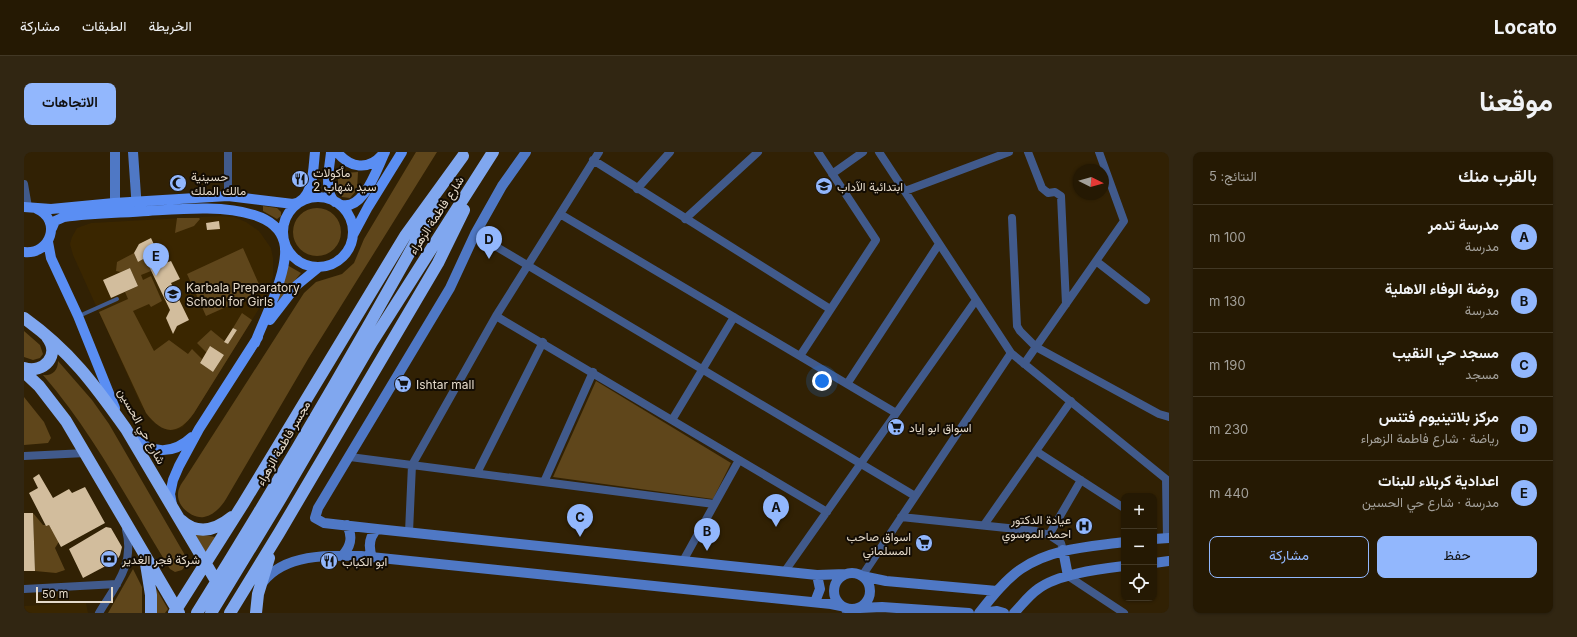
<!DOCTYPE html>
<html lang="ar">
<meta charset="utf-8">
<style>
:root{--surface:#251903;--page:#312612;--text:#f1f3f6;--muted:#a3a09a;--line:#423825;--accent:#92b7fd}
body{margin:0;font-family:Inter,Vazirmatn,sans-serif;background:var(--page);color:var(--text);direction:rtl}
.controls{position:absolute;right:12px;bottom:12px;display:grid;overflow:hidden;border-radius:8px;box-shadow:0 1px 3px #0004}
.controls button{width:36px;height:36px;display:grid;place-items:center;padding:0;border:0;border-bottom:1px solid var(--line);background:var(--surface);color:var(--text);font:20px sans-serif}
.compass{position:absolute;left:1049px;top:12px;width:36px;height:36px;border-radius:50%;background:var(--surface);box-shadow:0 1px 3px #0004;rotate:95deg}
.scale{position:absolute;left:12px;bottom:10px;width:77px;box-sizing:border-box;padding-left:4px;border:2px solid #e5daca;border-top:0;font-size:11px;line-height:14px;white-space:nowrap;color:#e5daca;-webkit-text-stroke:3px #130c03;paint-order:stroke}
.you{position:absolute;left:798px;top:229px;width:14px;height:14px;margin:-10px;border:3px solid #fff;border-radius:50%;background:#1a73e8;box-shadow:0 0 0 6px #1a73e833}
.badge{display:grid;place-items:center;width:26px;height:26px;border-radius:50%;background:var(--accent);color:#111;font-size:13px;font-weight:700}
.pin{position:absolute;translate:-50% -33px;filter:drop-shadow(0 1px 2px #0008)}
.pin::after{content:'';position:absolute;top:21px;width:14px;height:12px;background:inherit;clip-path:polygon(0 0,100% 0,50% 100%)}
.list{margin:0;padding:0;list-style:none}
h2{display:flex;justify-content:space-between;align-items:center;height:52px;margin:0;padding:0 16px;font-size:17px}
h2 small{font-size:13px;font-weight:400;color:var(--muted)}
.list li{display:grid;grid-template-columns:26px 1fr auto;gap:12px;align-items:center;box-sizing:border-box;height:64px;padding:0 16px;border-top:1px solid var(--line)}
.list b{display:block;font-size:15px;white-space:nowrap}
.list p{margin:0;font-size:13px;white-space:nowrap;color:var(--muted)}
.list em{font-size:13px;font-style:normal;color:var(--muted)}
.actions{display:flex;gap:8px;padding:12px 16px}
.actions a{flex:1;padding:9px 0;border:1px solid var(--accent);border-radius:8px;text-align:center;font-size:14px;color:var(--accent)}
.actions .main{background:var(--accent);color:#111}
.icon{flex:none;width:22px;height:22px;fill:none;stroke:currentColor;stroke-width:2;stroke-linecap:round;stroke-linejoin:round}
.map{position:relative;flex:none;width:1145px;height:461px;overflow:hidden;direction:ltr;border-radius:8px}
header{display:flex;align-items:center;gap:24px;box-sizing:border-box;height:56px;padding:0 20px;background:var(--surface);border-bottom:1px solid var(--line)}
header strong{font-size:19px}
nav{display:flex;gap:22px;margin-inline-start:auto;font-size:14px}
.intro{display:flex;align-items:center;justify-content:space-between;box-sizing:border-box;height:96px;padding:0 24px}
h1{margin:0;font-size:28px}
.button{padding:10px 18px;border-radius:8px;background:var(--accent);color:#111;font-size:14px;font-weight:700}
main{display:flex;gap:24px;padding:0 24px}
aside{flex:1;background:var(--surface);border-radius:8px;box-shadow:0 1px 3px #0004}
.map>svg:first-child{display:block}
.built{fill:#3a2600}
.green{fill:#5f461b}
.building{fill:#d2bd9d}
.lines{fill:none;stroke-linecap:round;stroke-linejoin:round}
.lane{stroke:#415a8b;stroke-width:4}
.street{stroke:#415a8b;stroke-width:8}
.secondary{stroke:#4f78c5;stroke-width:10}
.primary{stroke:#5a8ef3;stroke-width:10}
.highway{stroke:#80a7ef;stroke-width:12}
.labels{text-anchor:middle;dominant-baseline:central;stroke-width:4;stroke-linejoin:round;paint-order:stroke}
.poi-label{font-size:12px;fill:#e5daca;stroke:#130c03;text-anchor:start}
.street-label{font-size:12px;fill:#e5daca;stroke:#130c03}
</style>
<header>
<strong>Locato</strong>
<nav><a>الخريطة</a><a>الطبقات</a><a>مشاركة</a></nav>
</header>
<div class="intro"><h1>موقعنا</h1><a class="button">الاتجاهات</a></div>
<main>
<aside>
<h2>بالقرب منك<small>النتائج: 5</small></h2>
<ul class="list">
<li><span class="badge">A</span><div><b>مدرسة تدمر</b><p>مدرسة</p></div><em>100 m</em></li>
<li><span class="badge">B</span><div><b>روضة الوفاء الاهلية</b><p>مدرسة</p></div><em>130 m</em></li>
<li><span class="badge">C</span><div><b>مسجد حي النقيب</b><p>مسجد</p></div><em>190 m</em></li>
<li><span class="badge">D</span><div><b>مركز بلاتينيوم فتنس</b><p>رياضة · شارع فاطمة الزهراء</p></div><em>230 m</em></li>
<li><span class="badge">E</span><div><b>اعدادية كربلاء للبنات</b><p>مدرسة · شارع حي الحسين</p></div><em>440 m</em></li>
</ul>
<div class="actions"><a class="main">حفظ</a><a>مشاركة</a></div>
</aside>
<div class="map">
<svg width="1145" height="461" viewBox="0 0 1145 461">
<rect width="100%" height="100%" fill="#312104"/>
<path class="built" d="M196,64L210,65L222,70L235,79L247,96L249,106V125L241,147L170,261L159,275L152,278H143L128,268L117,253L49,103L46,92L48,85L53,76L67,71Z
M62,451L64,461H0V454Z"/>
<path class="green" d="M392,0H413L284,207L202,347C197,355 190,363 180,365C169,367 153,355 154,342C154,337 157,332 160,328L280,141L292,130L318,122L330,111L340,87Z
M314,18L321,21L334,20L333,38L326,46L318,45L314,38Z
M239,54L253,56L257,60V64L253,67L239,59Z
M269 80a24 24 0 1 1 48 0a24 24 0 1 1-48 0Z
M153,66H175L176,67L170,74L151,81Z
M219,96L238,139L182,164L163,122Z
M110,101L114,110L121,106L127,119L117,123L119,128L127,124L138,149L127,155L125,152L109,159L130,199L145,188L164,202L168,197L178,207L176,211L189,220L200,203L182,200L173,191L187,178L204,192L213,178L209,176L218,161L228,168L170,261C154,284 139,283 122,261L75,160L104,147L101,140L114,134L106,116L97,120L92,119L93,110Z
M263,113L277,121L254,149H253Z
M0,179L16,193L19,202L16,206L9,208L0,205Z
M34,209L68,248L85,272L162,405L163,412L158,418L151,420L146,417C105,351 70,282 19,223C28,224 34,219 34,209Z
M572,229L707,311L689,347L529,325Z
M0,245L20,270L27,286L24,291L0,293Z
M9,361L19,373H25L31,383L36,388L31,396L41,418L32,421L11,419Z
M170,381L191,385L182,401Z
M109,417L118,435V461H84Z
M130,433L144,457L141,461H132Z"/>
<path class="building" d="M195,69L196,77L183,78L182,71Z
M127,86L139,112L147,109L156,127L147,131L165,168L153,174L149,182L142,166L146,158L121,106L114,110L110,101L115,92Z
M106,116L114,134L87,146L79,128Z
M209,176L213,178L204,192L200,190Z
M186,194L200,203L189,220L176,211Z
M15,322L29,346L45,337L48,341L61,335L81,371L37,395L25,373L22,374L5,341L14,336L9,326Z
M0,361H9L11,419H0Z
M82,375L87,376L98,395L96,403L93,408L59,426L45,397Z"/>
<g class="lines">
<path class="lane" d="M55,164L93,147"/>
<path class="street" d="M855,0L987,201L1142,327L1143,387
M1004,0L1018,36L1024,41L1031,40L1037,44L1042,152
M569,8L806,157
M808,22L839,0
M0,32L4,55
M613,37L646,0
M881,39L985,0
M204,44V0
M536,62L872,261
M988,66L993,174L996,179L1012,195L1135,262L1145,265
M661,67L734,0
M451,82L891,344
M1072,109L1122,148
M472,164L803,360
M776,204L852,88L794,0
M1000,212L1100,69L1075,0
M823,232L915,92
M648,268L710,165
M1012,299L1100,356
M0,304L62,301
M326,305L690,352
M453,321L519,190
M520,330L569,220
M877,365L1012,379L1025,383L1037,391L1039,398
M960,373L1047,249
M385,380L388,313L472,164L575,0
M1025,383L1057,328
M659,409L715,308
M761,419L952,148
M838,424L987,201
M1044,424L1100,461
M0,437L93,432
M75,461C92,433 111,412 102,378
M822,461L824,458"/>
<path class="secondary" d="M91,0V60
M109,0L113,58
M502,0L478,34L451,82L426,136L294,356L291,366L300,371L353,377L793,423L822,422
M1130,387L1145,386
M1039,398L1044,424
M319,403C327,394 329,385 323,373
M348,405C344,394 345,385 353,377
M1130,411L1145,409
M810 439a18 18 0 1 1 36 0a18 18 0 1 1-36 0Z
M838,424L862,429L973,439
M239,430C261,402 303,403 337,404L807,452L817,454
M791,450L796,437L793,423
M836,456L858,455L945,461
M955,461C967,446 981,428 997,417C1028,396 1064,395 1100,390
M957,461L973,459L980,461
M990,461C998,453 1005,443 1014,437C1033,422 1076,417 1100,414"/>
<path class="primary" d="M307,0C306,14 299,39 311,50
M313,0C326,16 344,19 358,3
M259 80a35 35 0 1 1 70 0a35 35 0 1 1-70 0Z
M315,52C339,62 353,16 361,0
M0,55L27,57L90,51L204,44L269,52C290,48 289,17 291,0
M28,76L31,69L40,65C68,61 96,61 124,59C157,57 199,53 230,63C243,67 256,75 260,90C267,115 240,167 231,191
M329,83L344,55L378,0
M24,90L27,106L54,164L91,256
M0,100C27,103 38,68 13,57
M246,168L273,133L295,115
M109,285C128,303 150,302 168,285
M148,353L146,342L149,328L155,314L175,277L234,185"/>
<path class="highway" d="M0,166C46,199 70,232 102,277L195,434
M0,216C20,222 37,203 23,185
M0,220L15,234L42,269L155,461
M157,368C174,384 192,378 208,365
M122,412L127,443V461
M150,461L219,352L381,84L439,4
M173,461C256,328 336,191 412,53
M187,461L257,346L348,190L469,0
M206,461L255,381L414,111L440,58
M232,461L234,442L245,406"/>
</g>
<defs>
<g id="restaurant-disc" transform="scale(0.9)"><circle r="9.5" fill="#92b7fd" stroke="#130c03"/><path d="M-5-6h1v4h1v-4h1v4h1v-4h1v5L-1.5 .5V6h-2V.5L-5-1ZM5-6V6H3V1.5H1.5Q1.5-4 5-6Z" fill="#111"/></g>
<g id="mosque-disc" transform="scale(0.9)"><circle r="9.5" fill="#92b7fd" stroke="#130c03"/><path d="M3.5-4.9A6 6 0 1 0 3.5 4.9A5 5 0 1 1 3.5-4.9Z" fill="#111"/></g>
<g id="school-disc" transform="scale(0.9)"><circle r="9.5" fill="#92b7fd" stroke="#130c03"/><path d="M0-5L7-2L0 1L-7-2ZM-4 1L0 2.5L4 1V4Q0 6-4 4Z" fill="#111"/></g>
<g id="supermarket-disc" transform="scale(0.9)"><circle r="9.5" fill="#92b7fd" stroke="#130c03"/><path d="M-6-5.5h2.5l.6 2H6L4.5 2H-2.5L-4.4-4H-6ZM-1.5 3.2a1.3 1.3 0 1 0 .1 0ZM3 3.2a1.3 1.3 0 1 0 .1 0Z" fill="#111"/></g>
<g id="hospital-disc" transform="scale(0.9)"><circle r="9.5" fill="#92b7fd" stroke="#130c03"/><path d="M-5-5h3v3.5h4V-5h3V5h-3V1.5h-4V5h-3Z" fill="#111"/></g>
<g id="bank-disc" transform="scale(0.9)"><circle r="9.5" fill="#92b7fd" stroke="#130c03"/><path d="M-6-4H6V4H-6ZM0-2.3a2.3 2.3 0 1 0 0 4.6a2.3 2.3 0 1 0 0-4.6Z" fill="#111"/></g>
</defs>
<g fill-rule="evenodd">
<use href="#restaurant-disc" x="276" y="27"/>
<use href="#mosque-disc" x="154" y="31"/>
<use href="#school-disc" x="800" y="34"/>
<use href="#school-disc" x="149" y="142"/>
<use href="#supermarket-disc" x="379" y="232"/>
<use href="#supermarket-disc" x="872" y="275"/>
<use href="#hospital-disc" x="1060" y="374"/>
<use href="#supermarket-disc" x="900" y="391"/>
<use href="#bank-disc" x="85" y="407"/>
<use href="#restaurant-disc" x="305" y="409"/>
</g>
<g class="labels">
<g class="poi-label">
<text x="289" y="20">مأكولات<tspan x="289" dy="14">سيد شهاب 2</tspan></text>
<text x="167" y="24">حسينية<tspan x="167" dy="14">مالك الملك</tspan></text>
<text x="813" y="34">ابتدائية الآداب</text>
<text x="162" y="135">Karbala Preparatory<tspan x="162" dy="14">School for Girls</tspan></text>
<text x="392" y="232">Ishtar mall</text>
<text x="885" y="275">اسواق ابو إياد</text>
<text x="1047" y="367" text-anchor="end">عيادة الدكتور<tspan x="1047" dy="14">احمد الموسوي</tspan></text>
<text x="887" y="384" text-anchor="end">اسواق صاحب<tspan x="887" dy="14">المسلماني</tspan></text>
<text x="98" y="407">شركة فجر الغدير</text>
<text x="318" y="409">ابو الكباب</text>
</g>
<g class="street-label">
<text transform="translate(412 63) rotate(-57)">شارع فاطمة الزهراء</text>
<text transform="translate(118 274) rotate(61)">شارع حي الحسين</text>
<text transform="translate(259 291) rotate(-60)">مجسر فاطمة الزهراء</text>
</g>
</g>
</svg>
<div class="controls">
<button>+</button>
<button>−</button>
<button><svg class="icon" aria-label="locate" viewBox="0 0 24 24"><circle cx="12" cy="12" r="6"/><path d="M12 2v4M12 18v4M2 12h4M18 12h4"/></svg></button>
</div>
<svg class="compass" viewBox="-18 -18 36 36"><path d="M0-13l5 13h-10z" fill="#e53935"/><path d="M0 13l5-13h-10z" fill="#a3a09a"/></svg>
<div class="scale">50 m</div>
<div class="you"></div>
<div class="pin badge" style="left:752px;top:375px">A</div>
<div class="pin badge" style="left:683px;top:399px">B</div>
<div class="pin badge" style="left:556px;top:385px">C</div>
<div class="pin badge" style="left:465px;top:107px">D</div>
<div class="pin badge" style="left:132px;top:124px">E</div>
</div>
</main>
